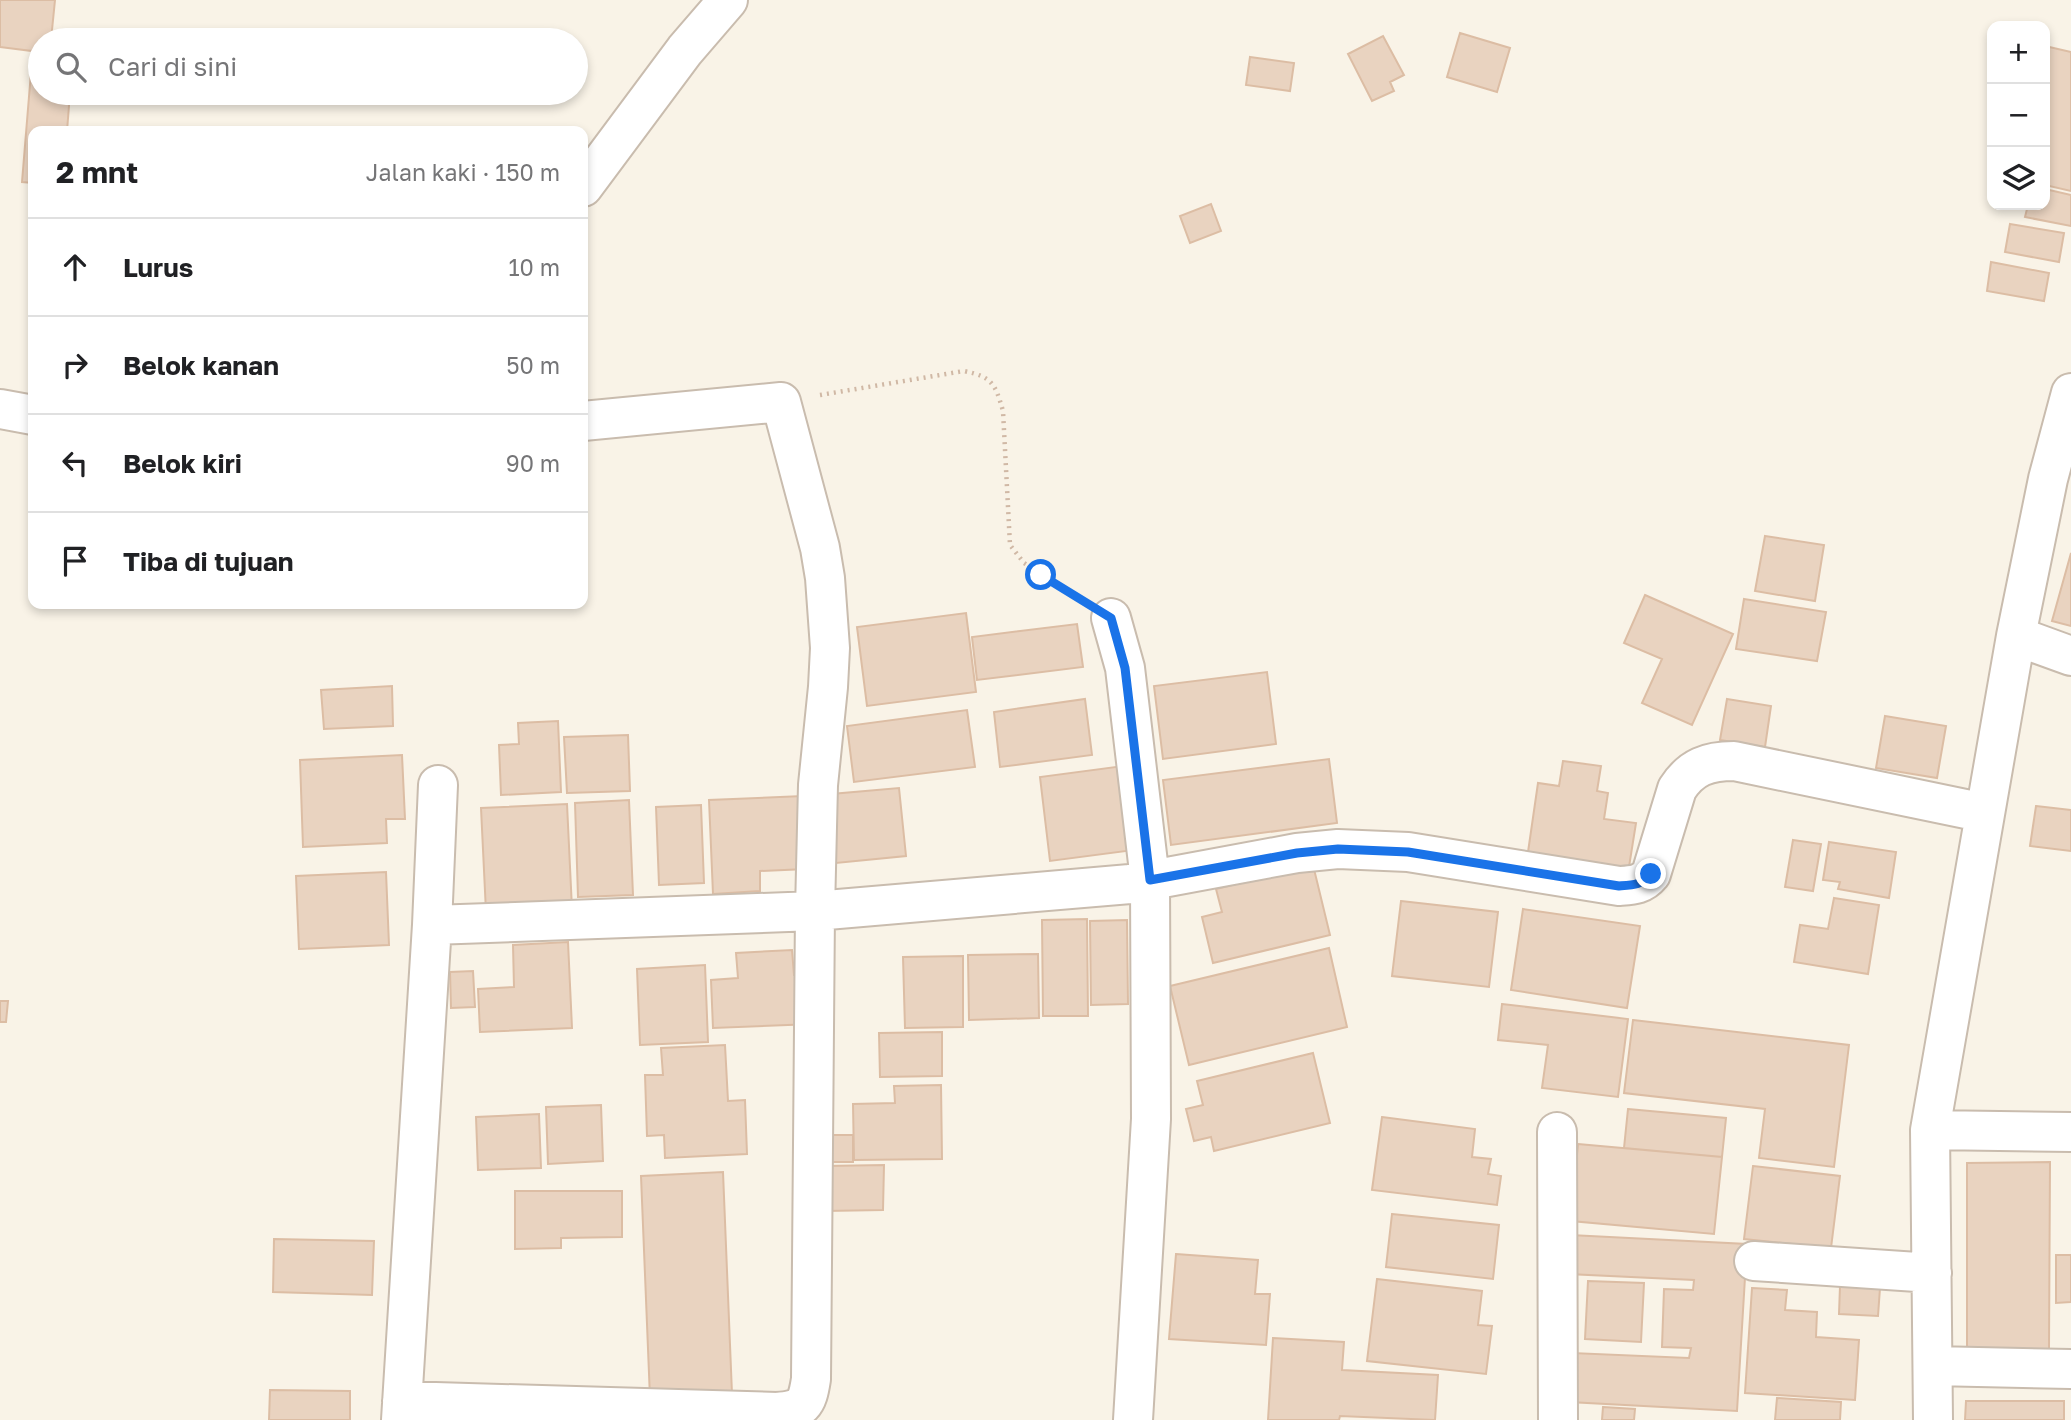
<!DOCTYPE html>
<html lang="id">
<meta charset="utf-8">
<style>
:root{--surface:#fff;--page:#f2f2f2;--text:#202124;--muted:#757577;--line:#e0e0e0}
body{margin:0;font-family:"Golos Text",sans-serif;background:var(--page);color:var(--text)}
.controls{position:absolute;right:21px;top:21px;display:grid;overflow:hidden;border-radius:14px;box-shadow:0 4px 10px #0003}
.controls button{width:63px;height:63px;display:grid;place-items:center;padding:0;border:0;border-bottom:2px solid var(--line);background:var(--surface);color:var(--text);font:35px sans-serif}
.stop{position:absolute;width:21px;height:21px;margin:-16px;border:5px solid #1a73e8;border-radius:50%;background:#fff}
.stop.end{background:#1a73e8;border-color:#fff;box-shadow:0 2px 7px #0008}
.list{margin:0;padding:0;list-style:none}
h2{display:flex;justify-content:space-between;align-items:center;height:91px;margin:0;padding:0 28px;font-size:30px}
h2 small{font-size:23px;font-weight:400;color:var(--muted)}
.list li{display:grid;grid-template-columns:46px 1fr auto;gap:21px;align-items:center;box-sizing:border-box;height:98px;padding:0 28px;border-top:2px solid var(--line)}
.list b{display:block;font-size:26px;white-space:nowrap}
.list em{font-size:23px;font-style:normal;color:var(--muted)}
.icon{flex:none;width:38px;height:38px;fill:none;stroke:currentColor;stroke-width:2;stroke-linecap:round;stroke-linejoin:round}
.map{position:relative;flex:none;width:2071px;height:1420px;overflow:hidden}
.search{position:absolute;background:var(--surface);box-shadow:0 4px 10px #0003;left:28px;top:28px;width:560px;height:77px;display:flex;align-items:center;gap:18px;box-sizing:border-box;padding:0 24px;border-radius:38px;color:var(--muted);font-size:26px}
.panel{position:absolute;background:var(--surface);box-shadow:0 4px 10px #0003;left:28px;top:126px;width:560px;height:483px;border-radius:14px}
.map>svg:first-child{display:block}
.building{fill:#e9d3c0;stroke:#dcbda4;stroke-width:2}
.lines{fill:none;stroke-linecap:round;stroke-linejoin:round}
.minor-casing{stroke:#c9bcae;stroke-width:42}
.path{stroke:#d0b8a5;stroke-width:4.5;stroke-dasharray:2 5;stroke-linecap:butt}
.minor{stroke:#fff;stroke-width:38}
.route{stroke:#1a73e8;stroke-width:9}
</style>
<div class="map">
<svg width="2071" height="1420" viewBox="0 0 2071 1420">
<rect width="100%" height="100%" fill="#f9f3e7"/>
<path class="building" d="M0,0H55L51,40H40V52L0,47Z
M1460,33L1510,48L1497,92L1447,77Z
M1383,36L1404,75L1390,82L1394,91L1372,101L1348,54Z
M2045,46L2071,52V191L2045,185L2048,164L2045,163Z
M1250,57L1294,63L1290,91L1246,85Z
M32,60H40V93H70L67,131H33V183L22,182Z
M2045,189L2071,195V226L2025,217L2028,205H2045Z
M1211,204L1221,231L1190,243L1180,216Z
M2010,224L2064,233L2059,262L2005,252Z
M1991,262L2049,273L2044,301L1987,291Z
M1765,536L1824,545L1815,601L1755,591Z
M2071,553V626L2052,621Z
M1645,595L1733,634L1692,725L1642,703L1662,659L1624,643Z
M1744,599L1826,612L1817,661L1736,649Z
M966,613L976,692L867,706L857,627Z
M1077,624L1083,667L977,680L972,637Z
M1267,672L1276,744L1163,759L1154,686Z
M392,686L393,726L324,729L321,690Z
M1085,699L1092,755L1000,767L994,712Z
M1727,699L1771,706L1765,747L1720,740Z
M967,710L975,767L854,782L847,726Z
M1885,716L1946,726L1937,778L1876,768Z
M558,721L561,792L501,795L499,745L519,744L518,723Z
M628,735L630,791L567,793L564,737Z
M402,755L405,819H386L387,843L303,847L300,760Z
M1329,759L1337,823L1171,845L1163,780Z
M1563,761L1601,766L1597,791L1608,793L1604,819L1636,823L1628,873L1527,859L1538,783L1559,786Z
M1123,766L1134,850L1050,861L1040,777Z
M899,788L906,856L826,864L820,795Z
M803,796L806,869L760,871V891L713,894L709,800Z
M629,800L633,895L578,897L575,803Z
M567,804L572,909L486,912L481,808Z
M701,805L704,883L659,885L656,807Z
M2036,806L2071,810V851L2030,846Z
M1793,840L1821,844L1813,891L1785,887Z
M1829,842L1896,852L1889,898L1838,889L1840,882L1823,880Z
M1313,865L1330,935L1213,963L1202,917L1222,912L1216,889Z
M386,872L389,945L299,949L296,876Z
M1834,898L1879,905L1868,974L1794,962L1800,925L1828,929Z
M1401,901L1498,912L1489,987L1392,976Z
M1523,909L1640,926L1627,1008L1511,990Z
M1087,919L1088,1016H1043L1042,920Z
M1127,920L1128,1004L1091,1005L1090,921Z
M568,942L572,1028L480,1032L478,989L514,987L513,945Z
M1329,948L1347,1027L1189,1065L1170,986Z
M792,950L794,975L811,974L813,1024L713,1028L711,980L738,978L736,953Z
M1038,954L1039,1018L969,1020L968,955Z
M963,956V1027L905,1028L903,957Z
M705,965L708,1042L640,1045L637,969Z
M473,971L475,1007L451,1008L450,972Z
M0,1001H8L6,1022H0Z
M1502,1004L1628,1019L1618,1097L1542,1088L1548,1045L1498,1040Z
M1633,1020L1849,1045L1834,1167L1759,1158L1765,1109L1624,1093Z
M942,1032V1076L880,1077L879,1033Z
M725,1045L728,1101L745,1100L747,1154L665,1158L664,1135L647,1136L645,1075H663L661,1048Z
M1313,1053L1330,1123L1214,1151L1211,1137L1194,1141L1186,1109L1203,1105L1197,1081Z
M941,1085L942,1159L854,1160L853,1104L895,1103L894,1086Z
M601,1105L603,1161L548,1164L546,1107Z
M1628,1109L1726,1118L1722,1157L1624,1148Z
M539,1114L541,1168L478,1170L476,1117Z
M1382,1117L1475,1129L1472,1157L1491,1159L1488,1174L1501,1176L1497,1205L1372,1190Z
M816,1135H853V1162H816Z
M1578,1144L1722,1157L1714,1234L1571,1221Z
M2050,1162L2049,1349L1967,1350V1163Z
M884,1165L883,1210L825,1211V1166Z
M1753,1166L1840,1176L1831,1248L1744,1239Z
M723,1172L732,1394L650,1398L641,1176Z
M515,1191H622V1237L561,1238V1248L515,1249Z
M1392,1214L1499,1225L1493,1279L1386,1267Z
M1570,1235L1747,1244L1737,1411L1569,1402L1572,1353L1689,1358L1691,1348L1662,1347L1664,1289L1693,1290L1694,1280L1568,1274Z
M274,1239L374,1241L372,1295L273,1292Z
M1176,1254L1258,1260L1255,1294H1270L1266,1345L1169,1339Z
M2056,1255H2071V1302L2056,1303Z
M1377,1279L1482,1291L1478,1325L1492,1326L1486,1374L1367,1361Z
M1588,1281L1644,1283L1641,1342L1585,1339Z
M1840,1286L1880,1288L1878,1316L1839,1314Z
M1752,1288L1787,1290L1785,1310L1817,1312L1816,1337L1859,1340L1855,1400L1745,1393Z
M1273,1338L1344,1342L1342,1370L1438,1375L1435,1420L1340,1416L1339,1420H1268Z
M270,1390L350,1391V1420H269Z
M1777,1398L1841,1402L1840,1420H1775Z
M1966,1401H2064V1420H1965Z
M1603,1407L1635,1409L1634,1420H1602Z"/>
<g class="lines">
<g class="minor-casing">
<path id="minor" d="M583,187L685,50L728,0
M0,409L33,415
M1111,618L1125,668L1150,880L1151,1119L1133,1420
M2016,636L2071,656
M432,925L815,911L1130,884L1297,853L1338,849L1408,852L1619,886C1633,885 1642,885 1651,874L1677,789C1691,767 1708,761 1734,761L1985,813
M1930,1130L2071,1132
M1557,1132L1558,1420
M1754,1261L1932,1273
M1933,1366L2071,1369
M402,1401L777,1412C803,1410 807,1405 811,1379L815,911L818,785L828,687L830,648L825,578L820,548L781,402L583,421
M401,1420L432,925L438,785
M1933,1420L1930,1130L2016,636L2048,479L2071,393"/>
</g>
<path class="path" d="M820,395L964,371C992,377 995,383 1003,411L1010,545L1024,563L1077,597"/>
<use href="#minor" class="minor"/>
</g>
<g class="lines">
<path class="route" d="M1041,575L1111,618L1125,668L1150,880L1297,853L1338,849L1408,852L1619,886C1633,885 1642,885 1651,874"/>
</g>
</svg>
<div class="controls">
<button>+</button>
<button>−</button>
<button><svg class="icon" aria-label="layers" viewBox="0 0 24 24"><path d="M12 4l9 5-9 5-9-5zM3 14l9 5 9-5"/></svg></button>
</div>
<div class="stop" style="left:1041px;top:575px"></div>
<div class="stop end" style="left:1651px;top:874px"></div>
<div class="search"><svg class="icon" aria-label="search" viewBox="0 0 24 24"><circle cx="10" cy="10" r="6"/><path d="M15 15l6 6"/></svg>Cari di sini</div>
<section class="panel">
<h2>2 mnt<small>Jalan kaki · 150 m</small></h2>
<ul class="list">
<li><svg class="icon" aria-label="ahead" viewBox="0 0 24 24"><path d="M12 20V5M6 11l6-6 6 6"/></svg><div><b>Lurus</b></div><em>10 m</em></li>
<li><svg class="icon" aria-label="right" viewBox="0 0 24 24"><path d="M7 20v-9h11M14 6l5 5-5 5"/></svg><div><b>Belok kanan</b></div><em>50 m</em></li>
<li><svg class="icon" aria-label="left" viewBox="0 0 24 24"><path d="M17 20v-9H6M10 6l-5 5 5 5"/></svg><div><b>Belok kiri</b></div><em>90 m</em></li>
<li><svg class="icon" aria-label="arrive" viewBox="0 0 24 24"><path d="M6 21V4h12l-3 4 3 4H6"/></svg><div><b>Tiba di tujuan</b></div></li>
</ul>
</section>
</div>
